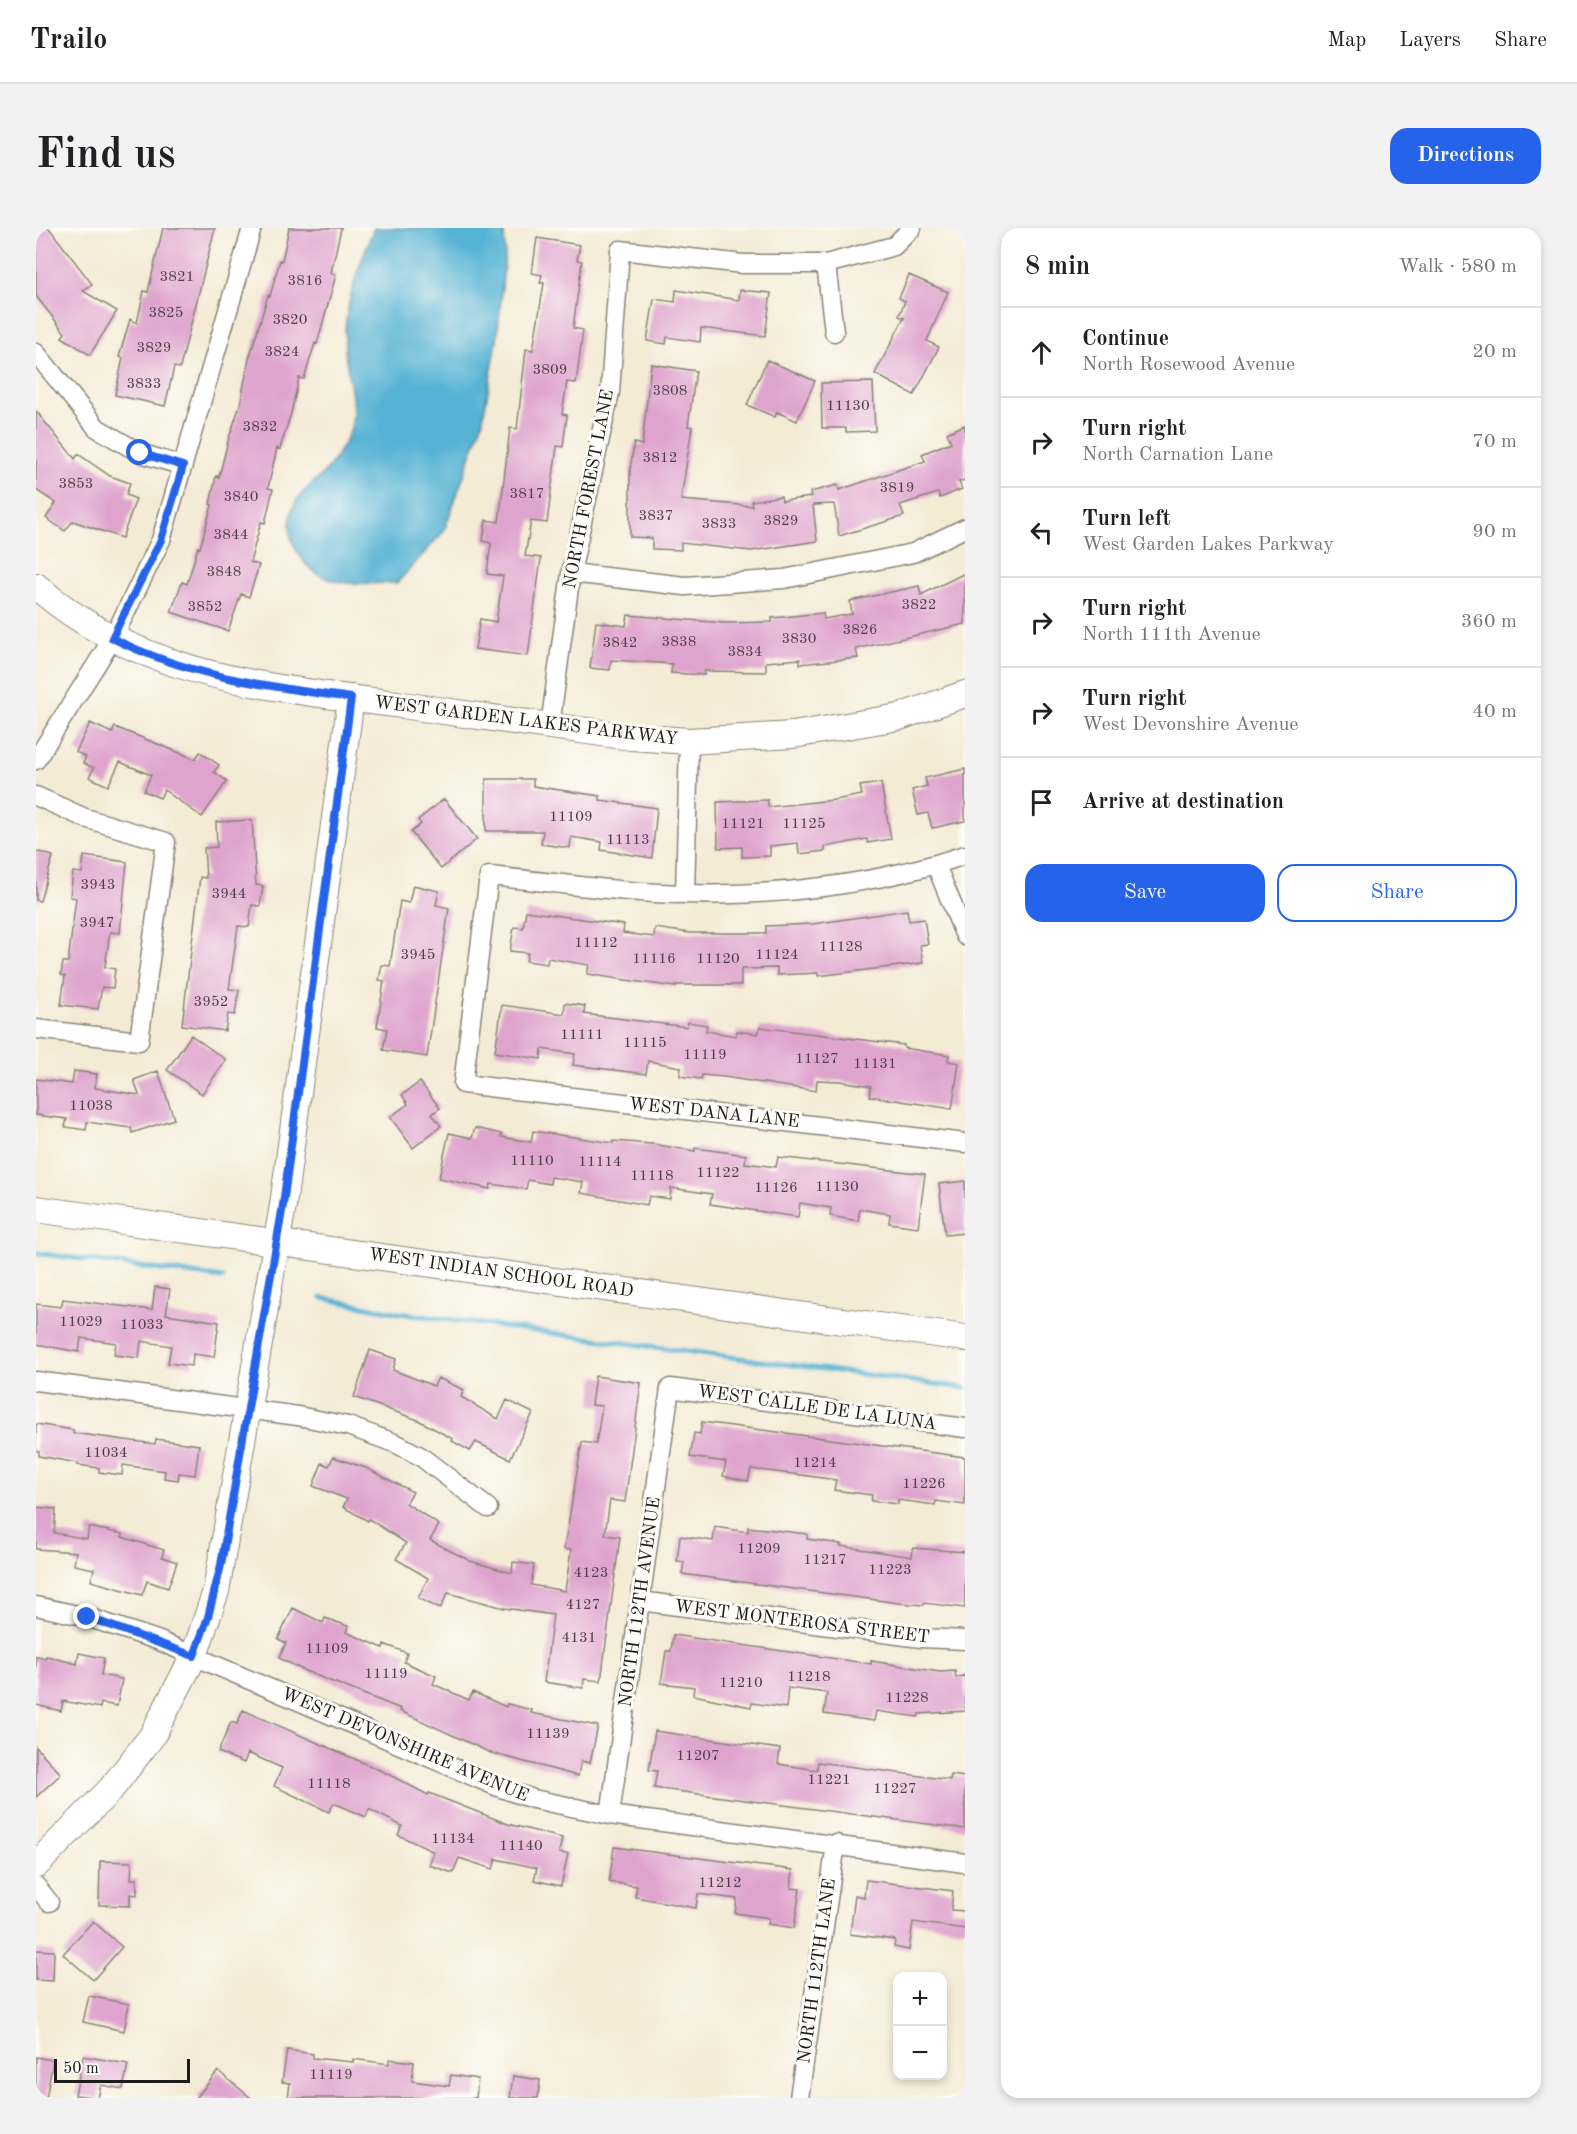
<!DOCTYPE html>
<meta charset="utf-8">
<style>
:root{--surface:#fff;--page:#f2f2f2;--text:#202124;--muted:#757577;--line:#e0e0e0;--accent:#2563eb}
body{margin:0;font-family:"Old Standard TT",serif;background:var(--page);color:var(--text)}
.controls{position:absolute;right:18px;bottom:18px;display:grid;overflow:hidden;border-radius:12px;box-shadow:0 3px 9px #0003}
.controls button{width:54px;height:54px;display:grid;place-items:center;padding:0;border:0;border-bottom:2px solid var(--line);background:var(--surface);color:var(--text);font:30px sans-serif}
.scale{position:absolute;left:18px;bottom:15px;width:136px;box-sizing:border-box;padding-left:6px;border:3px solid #1c1c1c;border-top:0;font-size:16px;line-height:21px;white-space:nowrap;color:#1c1c1c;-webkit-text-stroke:4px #fdfcf7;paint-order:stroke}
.stop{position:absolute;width:18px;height:18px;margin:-14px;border:4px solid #2563eb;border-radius:50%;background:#fff}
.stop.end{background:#2563eb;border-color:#fff;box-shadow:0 2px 6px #0008}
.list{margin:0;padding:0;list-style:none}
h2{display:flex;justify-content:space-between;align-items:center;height:78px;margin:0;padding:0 24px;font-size:26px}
h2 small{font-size:20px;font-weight:400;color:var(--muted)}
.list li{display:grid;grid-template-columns:39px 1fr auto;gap:18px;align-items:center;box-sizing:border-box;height:90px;padding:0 24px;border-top:2px solid var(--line)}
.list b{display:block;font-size:22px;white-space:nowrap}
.list p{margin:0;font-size:20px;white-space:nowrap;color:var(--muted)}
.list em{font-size:20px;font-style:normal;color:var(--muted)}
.actions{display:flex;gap:12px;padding:18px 24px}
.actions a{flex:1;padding:14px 0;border:2px solid var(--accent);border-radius:18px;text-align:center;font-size:21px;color:var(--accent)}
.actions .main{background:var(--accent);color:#fff}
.icon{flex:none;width:33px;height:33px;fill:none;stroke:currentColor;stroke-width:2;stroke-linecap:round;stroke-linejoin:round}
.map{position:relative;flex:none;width:929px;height:1870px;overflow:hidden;border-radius:18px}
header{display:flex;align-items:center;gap:36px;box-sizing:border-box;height:84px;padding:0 30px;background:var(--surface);border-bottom:2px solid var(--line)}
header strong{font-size:28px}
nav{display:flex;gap:33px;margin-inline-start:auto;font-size:21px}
.intro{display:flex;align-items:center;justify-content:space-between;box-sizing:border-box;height:144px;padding:0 36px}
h1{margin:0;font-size:42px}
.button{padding:15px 27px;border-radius:18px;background:var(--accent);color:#fff;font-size:21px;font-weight:700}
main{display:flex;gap:36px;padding:0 36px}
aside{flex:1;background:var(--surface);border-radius:18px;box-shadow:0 3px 9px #0003}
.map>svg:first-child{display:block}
.water{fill:#56b3d4;stroke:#396878;stroke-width:1.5}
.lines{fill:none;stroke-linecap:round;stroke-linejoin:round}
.stream{stroke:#56b3d4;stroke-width:5}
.building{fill:#dfa4ce}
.street-casing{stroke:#888478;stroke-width:21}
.secondary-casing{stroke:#888478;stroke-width:28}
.street{stroke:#fff;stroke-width:18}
.secondary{stroke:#fff;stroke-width:26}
.route{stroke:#2563eb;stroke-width:8}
.labels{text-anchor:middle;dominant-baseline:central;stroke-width:6;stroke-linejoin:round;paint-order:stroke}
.number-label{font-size:15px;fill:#4d3e48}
.street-label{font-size:18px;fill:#1c1c1c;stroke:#fdfcf7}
</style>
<header>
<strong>Trailo</strong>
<nav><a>Map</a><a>Layers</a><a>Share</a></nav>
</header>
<div class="intro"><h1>Find us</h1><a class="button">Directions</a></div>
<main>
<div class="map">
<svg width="929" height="1870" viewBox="0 0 929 1870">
<rect width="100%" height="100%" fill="#fdfcf7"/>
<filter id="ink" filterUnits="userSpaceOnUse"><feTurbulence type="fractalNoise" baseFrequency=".0167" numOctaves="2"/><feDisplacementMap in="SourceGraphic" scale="12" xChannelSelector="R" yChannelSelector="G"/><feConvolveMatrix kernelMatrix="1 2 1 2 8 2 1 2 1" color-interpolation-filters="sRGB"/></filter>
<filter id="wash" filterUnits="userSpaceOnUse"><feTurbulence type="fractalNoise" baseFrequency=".008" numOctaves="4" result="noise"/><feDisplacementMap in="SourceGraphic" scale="24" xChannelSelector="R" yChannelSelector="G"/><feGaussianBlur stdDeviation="1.35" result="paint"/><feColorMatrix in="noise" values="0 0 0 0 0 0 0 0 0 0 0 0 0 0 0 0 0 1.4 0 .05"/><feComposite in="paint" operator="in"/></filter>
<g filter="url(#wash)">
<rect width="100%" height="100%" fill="#f4ebd5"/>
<path class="water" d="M338,0H468L469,26L461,113L446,196L408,303L361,355C318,355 276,363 257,315C252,302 253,285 261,272C268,261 281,252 290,243C298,233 311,212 315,200C321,176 311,147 309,123C306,80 323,38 338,0Z"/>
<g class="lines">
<path class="stream" d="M0,1025L187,1050
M286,1070L363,1085L929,1160"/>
</g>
<g id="blocks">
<path class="building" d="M0,0H13L56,56L47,63L81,83L54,127L26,109L29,105L0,68Z
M127,0H179L144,140L138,139L129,178L79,167L87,130L83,129L94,91L101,95L108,63L112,64Z
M253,0H305L295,45L300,47L281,116L279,115L268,151L263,150L255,185L244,221L241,220L232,260L237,261L229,295L225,294L214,334L223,337L213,369L205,366L192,403L135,384L146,354L151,356L162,319L164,320L176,277L174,276L180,248L183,249L192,213L204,177L213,131L232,67L234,68L244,32L246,33Z
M501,10L544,17L541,32L546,33L537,100L547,102L540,155L531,154L526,186L531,187L527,219L521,218L511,295L495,293L489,328L505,330L492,428L439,421L444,391L460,394L467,348L451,346L455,315L447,313L450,292L463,294L474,200L481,201L490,121L497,122L508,55H504L506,47L496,45Z
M873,47L912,64L891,113L903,119L878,167L839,146L868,90L863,88L869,73L863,70Z
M640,62L703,72L704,62L735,65L729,108L665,100L664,114L631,109L630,116L611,113L618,71L639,74Z
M731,132L779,153L761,193L741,184L739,189L711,177Z
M615,136L660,143L652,198L656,199L645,272L716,278L715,273L745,268L746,273L775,269L774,264L802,257L803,262L889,233L886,226L915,214L911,205L929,197V252L923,254L926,261L904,270L902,265L864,277L868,288L803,308L798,276L777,277L781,313L715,323L645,315V322L616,321V310L594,309V243L598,215L606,217Z
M837,154L839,203L810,204V200H786L785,155Z
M0,183L39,231L42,226L74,248L94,255L90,267L100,271L86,310L37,293L29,303L10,290L20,275L0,262Z
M929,345V396L820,421L822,430L764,436V431L730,434V444L668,443V447L635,445L636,436L608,434L575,432L574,442L554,440L560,394L590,398L592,387L688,395L736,394V390L787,385L788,391L816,386L814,373L883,358L885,367Z
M54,495L76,505L79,499L159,531L164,524L183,537L178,544L191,553L166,589L128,562L124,570L108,563L115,547L84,534L72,558L53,549L58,540L47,535L50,529L40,524Z
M929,541V593L896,600L892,585L882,587L876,562L891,558L889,550Z
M450,551H497V558L564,568V572L621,580L616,630L565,622L566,614L535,609L534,620L505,616L507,603H450Z
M845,555L855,611L832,615L831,611L789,619V623L763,626L762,615L734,618V628L706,629V619L682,620L681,574L732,572V579L798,572L826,567L824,558Z
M408,571L441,611L405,641L375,604L385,596L382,592Z
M216,592L220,657L227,658L224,678L216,677L213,699L202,698L193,761L203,762L199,787L192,786L189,803L146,797L164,649L170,650L168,620L181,619L180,594Z
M0,623L17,628L4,673L0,672Z
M48,628L91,634L84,705L74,704L69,739L79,741L77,760L66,759L62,781L25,777L29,748L25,747L27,734H32L40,670L34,669L37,644L46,645Z
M377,657L403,663L400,677L413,680L391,829L347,822L351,801L341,799L348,753L343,752L346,737L354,738L364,673L373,675Z
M871,682L873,693L888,691L892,716L884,717L887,735L782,748V745L741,747V740L705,741V757H640V759L589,752L551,746L553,737L512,730L511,736L490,733L492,725L474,723L478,699L487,700L490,683L588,697L587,705L618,709L619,700L654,705H730V698L777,696Z
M529,775L549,778L548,786L651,799L652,794L671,797L670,803L700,808L701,803L722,806L724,799L868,817V820L913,827L912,833L923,835L916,881L834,868L835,858L804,853L781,852L780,863L688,849L666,847L665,851L644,848L645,839L612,833L610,846L537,837L539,826L506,821L505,831L459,824L466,777L528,786Z
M155,807L190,832L166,866L131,842Z
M38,843L61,846L59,860L103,867L98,852L122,843L138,891L96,905L95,900L51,894L50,902L29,899L31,891L0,887V851L36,856Z
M384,854L404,880L396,886L405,898L377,920L354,889L372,876L366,867Z
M439,900L466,906L465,909L495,914L497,903L577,915V913L616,916L659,923V920L710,927L709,935L740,939L742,929L889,946L882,999L853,995L854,986L824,981L822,993L794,988L795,980L764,975L762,989L674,976L676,966L635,960L634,971L613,968L611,977L545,965L547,954L515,949L514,956L492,952L490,961L455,956L454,961L403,950L413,905L436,910Z
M929,953V1005L909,1007L903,956Z
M119,1059L134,1061L130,1086L183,1094L178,1129L157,1126L156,1138L132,1135L135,1118L105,1113L103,1130L78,1127L80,1115L45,1110L43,1124L0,1116V1076L25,1079L27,1071L116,1082Z
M334,1122L360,1131L357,1142L398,1158L402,1150L428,1162L425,1169L462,1191L471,1172L497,1185L474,1231L440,1214L434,1223L416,1213L417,1211L382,1192L318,1169Z
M559,1148L605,1155L589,1274L574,1272L569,1307L584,1309L565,1453L548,1451L547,1460L508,1454L517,1387L468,1380L412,1365L404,1381L382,1370L392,1350L360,1331L370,1315L333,1291L332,1293L307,1279L311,1271L277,1258L286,1235L293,1238L297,1229L330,1240L377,1264L370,1275L403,1297L394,1312L434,1333L476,1345L477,1334L498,1337L495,1357L529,1363L535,1322L528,1321L546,1214L560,1216L566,1178L555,1177Z
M666,1194L929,1229V1277L900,1273L899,1277L862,1272V1276L835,1273L836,1267L798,1262L800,1252L765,1247L715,1241L712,1253L687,1248L690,1234L654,1229L658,1205L664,1206Z
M0,1196L37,1202V1205L119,1216L120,1211L163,1217L159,1247L143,1245L142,1252L128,1250L129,1243L87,1237L86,1247L63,1244V1240L41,1237L42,1235L3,1228V1223H0Z
M0,1279L20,1281L18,1305L51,1311L53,1299L87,1306L86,1309L128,1322L126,1329L141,1334L132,1360L111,1353L106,1367L55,1353L58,1341L38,1337L40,1324L0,1321Z
M679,1299L712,1304V1299L771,1306V1311L805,1316L804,1318L876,1329L877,1320L929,1324V1380L888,1375V1377L863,1375L646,1346L648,1334L641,1333L644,1308L677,1313Z
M257,1380L287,1395L289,1390L312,1398L310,1404L347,1420L348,1416L371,1425L368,1434L400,1448L397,1456L433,1472L437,1464L470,1479L471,1476L496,1482L495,1485L562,1498L554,1535L545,1533L542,1548L455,1525L364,1483L365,1481L269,1443L243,1430L250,1415L242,1411Z
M637,1407L835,1436V1433L904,1444L919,1443L920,1450L929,1447V1483L883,1486L882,1489L840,1483L838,1493L788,1486L791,1465L752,1460L750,1480L716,1475L715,1479L657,1467L658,1459L625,1455L630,1423H635Z
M43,1425L68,1430L65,1447L86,1451L81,1478L65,1475L64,1480L27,1473L25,1483L0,1477V1428L9,1431L10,1428L41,1436Z
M207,1482L348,1544L392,1567L393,1565L472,1596L526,1610L523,1625L532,1626L525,1658L498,1652L501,1640L460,1631L457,1641L423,1630L417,1645L393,1637L398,1624L362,1607L366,1598L333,1581L330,1589L298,1575L293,1584L238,1558L246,1540L212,1525L208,1535L182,1524L195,1494L201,1496Z
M619,1503L744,1521L742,1536L781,1542L782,1534L914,1552L915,1547L929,1549V1601L618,1560L621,1543L613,1542Z
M0,1519L25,1546L0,1569Z
M578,1619L757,1642L755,1660L764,1661L758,1700L732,1696L733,1690L699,1685L701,1671L662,1666L660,1680L599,1669L601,1658L573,1654Z
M64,1633L96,1634L95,1651H101V1667L94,1666V1678L63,1677Z
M830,1652L917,1663L915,1682L929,1683V1701L877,1694L873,1722L858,1719L859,1712L814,1706L819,1667L828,1669Z
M57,1693L86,1719L57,1752L27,1726Z
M0,1722L18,1723L17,1753L0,1752Z
M53,1768L93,1776L88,1803L47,1794Z
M251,1822L277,1826V1830L317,1834V1831L353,1836V1831L378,1834L376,1853L413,1858L415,1847L442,1851L440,1870H252L254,1855L246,1854Z
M47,1828L92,1836L87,1861L65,1857L62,1870L39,1867Z
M0,1829L17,1832L10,1870H0Z
M182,1843L215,1870H160Z
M477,1848L504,1852L502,1870H474Z"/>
</g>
</g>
<g filter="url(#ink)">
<use href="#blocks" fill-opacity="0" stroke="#888478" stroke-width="1.5"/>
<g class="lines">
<g class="street-casing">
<path id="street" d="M790,36L798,104
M0,125L61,200L104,225L147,238
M535,345L649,358L748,351L877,325L929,300
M514,498L535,345L574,164L584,22L707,36H790L858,18L876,0
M0,532L77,410L125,312L216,0
M0,568L49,590L130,614L103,813L0,801
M929,627C842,656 741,669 649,666C584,665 518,654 453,648L427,856L929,915
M900,637L929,708
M649,666L653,513
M0,1153L262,1188L312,1198L361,1216L384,1228L452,1280
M604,1373L885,1410L929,1412
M0,1378L51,1389L121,1412L462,1559L497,1571L574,1587L929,1635
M574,1587L634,1160L929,1200
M0,1658L13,1674
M763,1870L800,1616"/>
</g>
<g class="secondary-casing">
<path id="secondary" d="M0,358C105,450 234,459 366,477C442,488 519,499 595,509L653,513L757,507L863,489L929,466
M0,981L929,1110
M0,1637L75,1561L116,1508L158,1428L180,1363L247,977L315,470"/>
</g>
<use href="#street" class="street"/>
<use href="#secondary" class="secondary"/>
</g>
</g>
<g class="lines" filter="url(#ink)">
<path class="route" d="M51,1389L158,1428L172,1389L185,1337L247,977L315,470C230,458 154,449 76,410L125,312L147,238L104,225"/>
</g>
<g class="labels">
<g class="number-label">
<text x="141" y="49">3821</text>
<text x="269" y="53">3816</text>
<text x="130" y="85">3825</text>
<text x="254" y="92">3820</text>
<text x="118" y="120">3829</text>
<text x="246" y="124">3824</text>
<text x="514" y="142">3809</text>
<text x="108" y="156">3833</text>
<text x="634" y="163">3808</text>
<text x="812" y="178">11130</text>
<text x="224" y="199">3832</text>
<text x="624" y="230">3812</text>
<text x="40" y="256">3853</text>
<text x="861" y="260">3819</text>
<text x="491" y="266">3817</text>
<text x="205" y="269">3840</text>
<text x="620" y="288">3837</text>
<text x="745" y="293">3829</text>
<text x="683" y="296">3833</text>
<text x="195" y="307">3844</text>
<text x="188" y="344">3848</text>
<text x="883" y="377">3822</text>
<text x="169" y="379">3852</text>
<text x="824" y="402">3826</text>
<text x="763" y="411">3830</text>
<text x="643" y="414">3838</text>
<text x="584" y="415">3842</text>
<text x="709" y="424">3834</text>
<text x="535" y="589">11109</text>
<text x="707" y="596">11121</text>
<text x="768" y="596">11125</text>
<text x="592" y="612">11113</text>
<text x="62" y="657">3943</text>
<text x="193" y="666">3944</text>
<text x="61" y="695">3947</text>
<text x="560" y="715">11112</text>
<text x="805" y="719">11128</text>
<text x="382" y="727">3945</text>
<text x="741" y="727">11124</text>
<text x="618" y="731">11116</text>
<text x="682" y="731">11120</text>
<text x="175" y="774">3952</text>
<text x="546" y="807">11111</text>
<text x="609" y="815">11115</text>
<text x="669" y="827">11119</text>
<text x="781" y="831">11127</text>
<text x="839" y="836">11131</text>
<text x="55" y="878">11038</text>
<text x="496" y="933">11110</text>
<text x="564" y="934">11114</text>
<text x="682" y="945">11122</text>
<text x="616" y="948">11118</text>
<text x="801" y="959">11130</text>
<text x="740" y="960">11126</text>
<text x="45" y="1094">11029</text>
<text x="106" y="1097">11033</text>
<text x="70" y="1225">11034</text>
<text x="779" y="1235">11214</text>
<text x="888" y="1256">11226</text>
<text x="723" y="1321">11209</text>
<text x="789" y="1332">11217</text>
<text x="854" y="1342">11223</text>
<text x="555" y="1345">4123</text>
<text x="547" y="1377">4127</text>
<text x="543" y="1410">4131</text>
<text x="291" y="1421">11109</text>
<text x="350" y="1446">11119</text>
<text x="773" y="1449">11218</text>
<text x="705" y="1455">11210</text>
<text x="871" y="1470">11228</text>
<text x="512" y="1506">11139</text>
<text x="662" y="1528">11207</text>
<text x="793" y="1552">11221</text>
<text x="293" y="1556">11118</text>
<text x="859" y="1561">11227</text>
<text x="417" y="1611">11134</text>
<text x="485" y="1618">11140</text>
<text x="684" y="1655">11212</text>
<text x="295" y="1847">11119</text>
</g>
<g class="street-label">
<text transform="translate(553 261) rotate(-79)">NORTH FOREST LANE</text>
<text transform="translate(490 493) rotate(7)">WEST GARDEN LAKES PARKWAY</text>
<text transform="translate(678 885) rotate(6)">WEST DANA LANE</text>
<text transform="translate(465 1045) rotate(8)">WEST INDIAN SCHOOL ROAD</text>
<text transform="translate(781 1180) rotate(8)">WEST CALLE DE LA LUNA</text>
<text transform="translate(604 1374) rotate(-82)">NORTH 112TH AVENUE</text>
<text transform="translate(766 1394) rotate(7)">WEST MONTEROSA STREET</text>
<text transform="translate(369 1517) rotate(23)">WEST DEVONSHIRE AVENUE</text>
<text transform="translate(781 1743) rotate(-82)">NORTH 112TH LANE</text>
</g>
</g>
</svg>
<div class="controls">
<button>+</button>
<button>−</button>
</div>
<div class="scale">50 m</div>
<div class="stop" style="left:104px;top:225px"></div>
<div class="stop end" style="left:51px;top:1389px"></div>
</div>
<aside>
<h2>8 min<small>Walk · 580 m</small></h2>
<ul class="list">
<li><svg class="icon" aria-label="ahead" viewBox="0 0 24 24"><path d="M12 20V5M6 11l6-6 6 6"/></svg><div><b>Continue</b><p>North Rosewood Avenue</p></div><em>20 m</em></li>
<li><svg class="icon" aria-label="right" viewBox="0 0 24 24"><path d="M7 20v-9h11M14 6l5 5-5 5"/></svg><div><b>Turn right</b><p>North Carnation Lane</p></div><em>70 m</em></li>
<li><svg class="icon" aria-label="left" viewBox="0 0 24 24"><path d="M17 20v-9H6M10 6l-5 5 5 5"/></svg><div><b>Turn left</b><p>West Garden Lakes Parkway</p></div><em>90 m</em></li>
<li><svg class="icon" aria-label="right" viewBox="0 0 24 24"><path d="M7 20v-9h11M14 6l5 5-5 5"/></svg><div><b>Turn right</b><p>North 111th Avenue</p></div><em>360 m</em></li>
<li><svg class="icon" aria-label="right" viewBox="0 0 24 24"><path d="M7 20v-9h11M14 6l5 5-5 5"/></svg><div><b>Turn right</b><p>West Devonshire Avenue</p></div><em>40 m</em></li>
<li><svg class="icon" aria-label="arrive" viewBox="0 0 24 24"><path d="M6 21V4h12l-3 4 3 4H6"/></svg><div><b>Arrive at destination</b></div></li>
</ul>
<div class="actions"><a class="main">Save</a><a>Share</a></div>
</aside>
</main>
